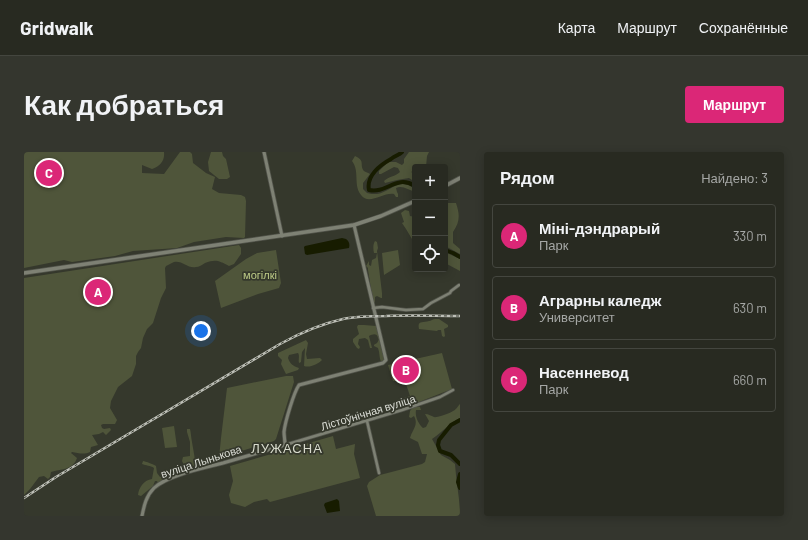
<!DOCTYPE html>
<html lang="ru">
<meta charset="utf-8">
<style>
:root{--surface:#282a21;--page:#34362e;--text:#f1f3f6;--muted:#a5a7a5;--line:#44463f;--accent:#db2777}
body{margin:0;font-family:Barlow,sans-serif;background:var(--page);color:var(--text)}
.controls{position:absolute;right:12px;top:12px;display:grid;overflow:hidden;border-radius:4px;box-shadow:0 2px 10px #0003}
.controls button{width:36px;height:36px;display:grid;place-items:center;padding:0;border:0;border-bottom:1px solid var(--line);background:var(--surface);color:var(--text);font:20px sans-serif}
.you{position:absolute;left:177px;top:179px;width:14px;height:14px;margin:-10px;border:3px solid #fff;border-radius:50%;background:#1a73e8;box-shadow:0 0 0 6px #1a73e833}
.badge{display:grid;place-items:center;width:26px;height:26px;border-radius:50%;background:var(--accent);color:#fff;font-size:13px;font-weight:700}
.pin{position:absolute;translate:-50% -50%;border:2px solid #fff;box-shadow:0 1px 4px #0006}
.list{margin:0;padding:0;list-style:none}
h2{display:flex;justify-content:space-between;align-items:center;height:52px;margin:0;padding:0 16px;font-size:17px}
h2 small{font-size:13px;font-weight:400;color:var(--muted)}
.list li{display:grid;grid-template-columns:26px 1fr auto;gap:12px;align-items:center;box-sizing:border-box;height:64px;margin:0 8px 8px;padding:0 8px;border:1px solid var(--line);border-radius:4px}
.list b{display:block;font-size:15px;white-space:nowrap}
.list p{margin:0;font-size:13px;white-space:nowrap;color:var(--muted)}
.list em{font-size:13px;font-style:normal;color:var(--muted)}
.icon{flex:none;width:22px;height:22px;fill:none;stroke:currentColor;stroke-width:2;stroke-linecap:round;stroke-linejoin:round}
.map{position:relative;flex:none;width:436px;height:364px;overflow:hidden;border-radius:4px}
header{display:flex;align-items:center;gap:24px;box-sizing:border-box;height:56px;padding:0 20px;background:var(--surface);border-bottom:1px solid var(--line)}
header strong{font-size:19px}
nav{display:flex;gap:22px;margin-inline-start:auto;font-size:14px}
.intro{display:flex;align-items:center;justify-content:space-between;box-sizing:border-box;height:96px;padding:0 24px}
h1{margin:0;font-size:28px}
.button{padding:10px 18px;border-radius:4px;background:var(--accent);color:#fff;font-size:14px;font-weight:700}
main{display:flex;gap:24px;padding:0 24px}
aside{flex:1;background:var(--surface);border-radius:4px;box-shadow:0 2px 10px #0003}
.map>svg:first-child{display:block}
.green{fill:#4f553a}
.water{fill:#171c00}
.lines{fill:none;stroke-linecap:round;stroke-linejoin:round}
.river{stroke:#171c00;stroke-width:4}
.minor-casing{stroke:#52544b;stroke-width:4}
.tertiary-casing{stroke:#52544b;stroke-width:4.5}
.secondary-casing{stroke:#52544b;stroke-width:5}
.minor{stroke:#7e8174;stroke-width:2.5}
.tertiary{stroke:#7e8174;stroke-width:3}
.secondary{stroke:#7e8174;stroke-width:3.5}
.rail-casing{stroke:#bdbfb7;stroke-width:2.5}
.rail{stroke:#35382c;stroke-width:1;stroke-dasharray:3;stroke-linecap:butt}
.labels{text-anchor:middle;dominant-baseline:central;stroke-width:3.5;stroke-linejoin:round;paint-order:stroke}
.park-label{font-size:11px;fill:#becc87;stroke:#35382c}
.street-label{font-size:11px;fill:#dbddd6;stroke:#35382c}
.quarter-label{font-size:13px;letter-spacing:1px;fill:#d8dbcd;stroke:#35382c}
</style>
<header>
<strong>Gridwalk</strong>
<nav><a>Карта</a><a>Маршрут</a><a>Сохранённые</a></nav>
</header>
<div class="intro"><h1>Как добраться</h1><a class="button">Маршрут</a></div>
<main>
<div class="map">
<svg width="436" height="364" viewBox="0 0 436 364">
<rect width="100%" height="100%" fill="#35382c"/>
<path class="green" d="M0,0H140C141,9 136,14 128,17L118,13V21L140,22L156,0H166L168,2L169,11L182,21L191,25L188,37L195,41L217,43L221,45L222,49L221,85L220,86L202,85L170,90L153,96L109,99L91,104L48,110L40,108L0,116Z
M187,0H198L199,4L202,7L206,25L203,27H195L185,19L184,10Z
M385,0H405L403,4L402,15H391V18L387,20L391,22V30L385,26L373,28L361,31L360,29C365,24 371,25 376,20L374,16L370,15L357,22H355V19L364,10H372L378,13L380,11V7Z
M331,4C342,9 335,13 340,19C341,20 345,21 346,22L339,31V37L343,41C346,42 349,42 353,42C367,40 375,24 391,37V40C385,38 378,33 372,36L373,40L374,42V45H372L370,42C359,40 345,54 337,43C329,33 336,19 328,9Z
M421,51H432C436,63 436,70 429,80V91L436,97V102L421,94Z
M381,58L385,59L386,64L391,65V92L382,77L378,71L380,70L377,61Z
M351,89L353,90L354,96L353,99L358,141V146H357L353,144L351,145V151L349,149L344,118V116L342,114L345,109V113L347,114L348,108L352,106L353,101H350C349,97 349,92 351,89Z
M215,93L217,96V102L210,112L205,114C195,109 192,107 181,111C178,113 175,115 172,115C164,117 158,108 150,110C147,111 145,113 142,114L141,116L142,136L137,146L129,171L123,177L119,186L117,196L114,200L112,204V212L108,224L94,235L87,249L86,256L93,268L91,272H79L77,273L78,276L80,277L86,276L87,278L82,283L79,280L75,282L68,283L74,293L67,295L66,300C60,303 54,301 48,300L47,301L53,306C49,318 37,317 27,320L26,325L24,327L20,324L15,325L6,337L0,343V126Z
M252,98L257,131L255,136L234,142L197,156L191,129L222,107L233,101Z
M374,98L376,113L360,123L358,101Z
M421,100L436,107V119L421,111Z
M411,167H415L424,173V175L420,177L421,184L420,185L418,184L417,178H414L413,179L395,177C393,168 399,171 405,169C407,169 409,167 411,167Z
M334,173H340L352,174L353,177L360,207V209L357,210C355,206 356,201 354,196L350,194V193C351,192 354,191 354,189C355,188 355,187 354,186C353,181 349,182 345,184L348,196H346L344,188L341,186L335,187L334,192L336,195L335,197L333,196L329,190V187L335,182L333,175Z
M282,188L284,191L282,202L283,207L296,206L298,208C294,212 286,216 280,214L281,196L278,200L277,210L275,211C274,208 276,204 274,201L265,203L264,206C266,212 269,214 275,216L274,218L262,222L257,212L258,208L254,204V201Z
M418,201L428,237L377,257L374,248L386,244L382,232L377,229H369L364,213Z
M262,224H269L270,230L252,287L250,289L195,306L197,286L203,236Z
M436,252V266C424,272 419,280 408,287L417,303L426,308L431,312C432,329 436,347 436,364H352L343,334L345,330L356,323L398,312L401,310L403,302H398L394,290L386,286C388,278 395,273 390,264L387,266L385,265L386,259L389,255H396L397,258H392C391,265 394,271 399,276L402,275L405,269L401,262C405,262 407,264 410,265C412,266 427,261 429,259C432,258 434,254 436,252Z
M150,274L153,295L141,296L138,276Z
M163,277H166C167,281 167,285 168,290C169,298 172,306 170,315C158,321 147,327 134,331L133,329H131L129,334L117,344L114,343C115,335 120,328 128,327L130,316C126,313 122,314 118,312L119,309C121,309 131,313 132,314L133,321L136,325L142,323L146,318L159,315L160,313L158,309L159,305L166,304V290L163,280Z
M309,284L312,297L331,292L330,302L336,326L246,350L243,347L230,350L221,355L207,351L205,343L209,329L206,314Z"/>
<path class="water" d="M318,86L322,87C325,89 326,92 325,96L283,103L281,102L280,95L281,94Z
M313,347L315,349L316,359L303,361L300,353L301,351Z"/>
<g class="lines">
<path class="river" d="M378,0C375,3 371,4 367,7C356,13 342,24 345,38C363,42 372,22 391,34
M421,98L429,101L436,105
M436,268L427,273L415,288L414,293L416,299L427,303L436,312
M436,322L434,330L436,336"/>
<g class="minor-casing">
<path id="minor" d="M349,156L358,155L382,158L399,157L407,151L426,141L427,139L435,133
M343,269L355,321
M261,293L378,258L416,245L429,238"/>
</g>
<g class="tertiary-casing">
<path id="tertiary" d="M240,0L258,84
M118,364C120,354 122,344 130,336C144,323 180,316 199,311C220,305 240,299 261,293C261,288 260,284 260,280C261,270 270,240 275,233L359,211L362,208L330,73"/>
</g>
<g class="secondary-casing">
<path id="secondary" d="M421,34L436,26
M0,121L330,73L357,64L391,49"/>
</g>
<use href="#minor" class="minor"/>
<use href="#tertiary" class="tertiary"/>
<use href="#secondary" class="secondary"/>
<g class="rail-casing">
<path id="rail" d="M0,346L32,325L256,192C276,181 297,172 319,167C333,164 348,164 362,164C387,163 411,164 436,164"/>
</g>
<use href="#rail" class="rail"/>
</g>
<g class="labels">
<g class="park-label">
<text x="236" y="122">могілкі</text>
</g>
<g class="street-label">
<text transform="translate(344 260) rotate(-17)">Лістоўнічная вуліца</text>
<text transform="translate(177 309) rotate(-18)">вуліца Лынькова</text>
</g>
<g class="quarter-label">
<text x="263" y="296">ЛУЖАСНА</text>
</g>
</g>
</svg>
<div class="controls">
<button>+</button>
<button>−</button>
<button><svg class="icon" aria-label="locate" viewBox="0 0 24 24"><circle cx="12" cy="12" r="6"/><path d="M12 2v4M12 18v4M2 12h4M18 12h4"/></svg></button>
</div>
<div class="you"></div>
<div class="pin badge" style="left:74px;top:140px">A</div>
<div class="pin badge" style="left:382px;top:218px">B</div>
<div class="pin badge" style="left:25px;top:21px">C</div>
</div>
<aside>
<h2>Рядом<small>Найдено: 3</small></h2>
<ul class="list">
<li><span class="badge">A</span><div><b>Міні-дэндрарый</b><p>Парк</p></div><em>330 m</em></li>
<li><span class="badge">B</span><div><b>Аграрны каледж</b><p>Университет</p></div><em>630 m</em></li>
<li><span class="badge">C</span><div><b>Насенневод</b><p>Парк</p></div><em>660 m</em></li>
</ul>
</aside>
</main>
